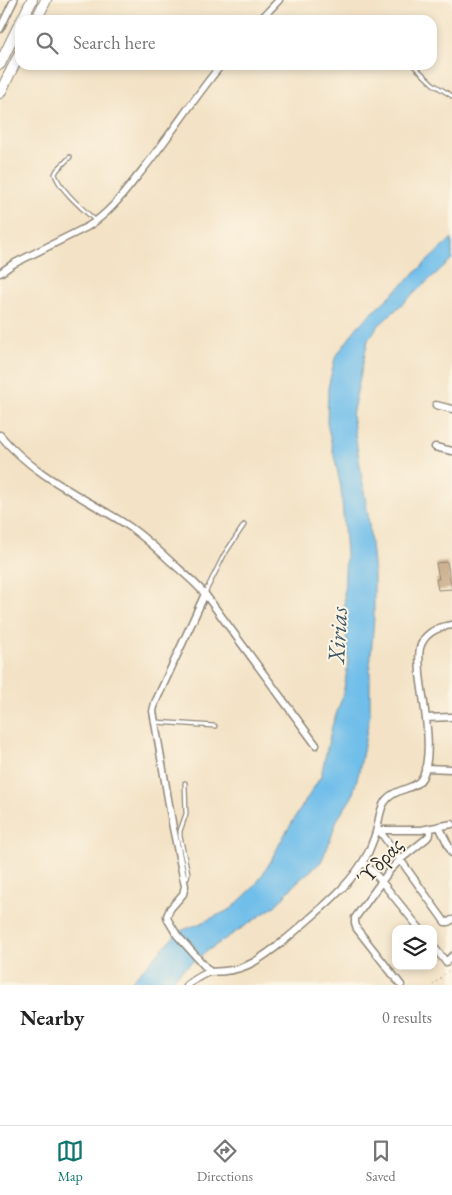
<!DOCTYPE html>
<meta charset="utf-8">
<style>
:root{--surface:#fff;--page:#f6f6f6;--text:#222;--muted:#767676;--line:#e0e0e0;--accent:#0f766e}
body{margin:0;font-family:"EB Garamond",serif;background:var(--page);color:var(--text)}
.controls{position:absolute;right:15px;bottom:15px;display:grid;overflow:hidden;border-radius:10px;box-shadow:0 2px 8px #0003}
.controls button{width:45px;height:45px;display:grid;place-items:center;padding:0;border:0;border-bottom:1px solid var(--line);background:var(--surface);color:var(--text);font:25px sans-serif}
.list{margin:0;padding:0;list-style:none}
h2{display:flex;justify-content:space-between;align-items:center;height:65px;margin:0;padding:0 20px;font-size:21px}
h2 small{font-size:16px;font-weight:400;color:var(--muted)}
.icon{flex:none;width:28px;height:28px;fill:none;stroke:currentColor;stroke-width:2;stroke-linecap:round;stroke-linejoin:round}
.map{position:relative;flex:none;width:452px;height:985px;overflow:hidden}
.search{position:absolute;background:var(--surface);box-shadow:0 2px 8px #0003;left:15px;right:15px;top:15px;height:55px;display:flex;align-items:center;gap:12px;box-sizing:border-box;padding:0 18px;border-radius:15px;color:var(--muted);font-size:19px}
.sheet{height:140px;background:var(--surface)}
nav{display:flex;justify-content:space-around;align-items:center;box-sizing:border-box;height:70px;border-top:1px solid var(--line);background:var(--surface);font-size:14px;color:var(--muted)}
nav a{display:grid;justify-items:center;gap:2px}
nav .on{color:var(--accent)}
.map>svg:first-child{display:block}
.water{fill:#6fbeea;stroke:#4d748a}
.building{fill:#c3a37e}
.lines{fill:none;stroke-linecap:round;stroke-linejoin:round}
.lane-casing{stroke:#8f8678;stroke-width:5.5}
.street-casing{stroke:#8f8678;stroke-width:9}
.primary-casing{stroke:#8f8678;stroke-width:12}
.path{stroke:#8f8678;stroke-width:1;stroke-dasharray:1 4;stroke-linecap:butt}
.lane{stroke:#fff;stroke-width:3}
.street{stroke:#fff;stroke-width:6}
.primary{stroke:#fff;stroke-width:10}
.labels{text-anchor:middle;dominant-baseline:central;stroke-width:4;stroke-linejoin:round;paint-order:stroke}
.street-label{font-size:22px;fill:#2b2b2b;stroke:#fcf5e5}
.water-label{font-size:24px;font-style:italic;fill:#3f5764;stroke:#fcf5e5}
</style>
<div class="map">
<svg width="452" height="985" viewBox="0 0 452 985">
<rect width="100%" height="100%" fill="#fcf5e5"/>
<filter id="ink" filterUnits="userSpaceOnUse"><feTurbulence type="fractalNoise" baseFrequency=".02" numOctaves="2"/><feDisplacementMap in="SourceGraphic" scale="10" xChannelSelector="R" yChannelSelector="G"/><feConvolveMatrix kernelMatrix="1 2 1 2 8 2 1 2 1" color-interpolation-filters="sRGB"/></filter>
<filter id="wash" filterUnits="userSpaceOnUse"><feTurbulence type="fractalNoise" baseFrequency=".0096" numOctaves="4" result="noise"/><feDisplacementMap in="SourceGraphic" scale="20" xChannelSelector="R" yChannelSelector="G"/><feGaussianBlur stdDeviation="1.12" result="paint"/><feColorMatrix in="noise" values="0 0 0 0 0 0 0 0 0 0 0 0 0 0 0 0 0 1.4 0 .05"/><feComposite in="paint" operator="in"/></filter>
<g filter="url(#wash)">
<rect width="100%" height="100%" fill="#f3e2c5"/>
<path class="water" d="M452,238V259L379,325L368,340L352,415L368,515L374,574V618L370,667V714L359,772L352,797L337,820L330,841L321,862L297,882L275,906L207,951L182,970L168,985H128L178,932L201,923L231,909L255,886L271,861L283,837L321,776L332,726L343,695L348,664L344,592L346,554L341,488L327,423L328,388L335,358L357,327Z"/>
<g id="blocks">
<path class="building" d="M447,562L452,589L438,590L436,579H439L436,563Z"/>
</g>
</g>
<g filter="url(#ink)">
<use href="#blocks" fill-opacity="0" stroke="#8f8678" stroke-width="1"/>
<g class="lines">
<g class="lane-casing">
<path id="lane" d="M413,65L433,84L452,96
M70,157L57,170L55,174C59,189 84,210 96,221
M205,593L224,555L244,525
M155,722L215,726
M185,880L187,878L188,873L180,836V831L186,814L185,783"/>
</g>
<g class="street-casing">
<path id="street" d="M260,20L279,0
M0,29L14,0
M0,273L13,264L87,227C107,215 122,196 136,178C166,142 191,102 221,65
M436,405L452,409
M0,435C33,475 81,496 124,523C141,534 155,547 169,560C181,571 194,581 205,594L316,745
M435,447L452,451
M205,594L155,703L153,711L173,828L185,886L183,894L170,909L167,916L168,920L177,935L210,972
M426,718L452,717
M425,768L452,769
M439,826L452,853
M377,829L379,830H421L452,824
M379,830L445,922H448L452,920
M363,862L377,876L420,929
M433,946L446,962L452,956
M187,985C194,980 202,974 210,972C215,971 220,972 225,971C236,970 245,967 254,962C274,950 291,935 308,920C331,900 354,880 368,853C371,846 374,839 376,832C379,822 379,812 384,803C393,787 417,791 423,776C434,750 423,702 420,674C420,666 418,656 420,648C424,633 438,627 452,625
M401,985L357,929L355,923V918L390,870L401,859L427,838L430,834V828"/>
</g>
<g class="primary-casing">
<path id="primary" d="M22,20L32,0
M36,20L46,0
M0,64L20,23
M0,93L20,53"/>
</g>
<path class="path" d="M433,985L451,968"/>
<use href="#lane" class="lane"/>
<use href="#street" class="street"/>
<use href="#primary" class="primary"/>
</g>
</g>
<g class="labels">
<g class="street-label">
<text transform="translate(380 861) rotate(-47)">Ύδρας</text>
</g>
<g class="water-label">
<text transform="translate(337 635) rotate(-87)">Xirias</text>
</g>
</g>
</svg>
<div class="controls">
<button><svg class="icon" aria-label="layers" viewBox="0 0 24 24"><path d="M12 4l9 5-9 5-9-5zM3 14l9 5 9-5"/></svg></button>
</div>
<div class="search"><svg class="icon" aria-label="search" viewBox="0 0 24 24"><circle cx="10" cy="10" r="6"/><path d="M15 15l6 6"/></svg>Search here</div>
</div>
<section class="sheet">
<h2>Nearby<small>0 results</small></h2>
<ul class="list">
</ul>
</section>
<nav>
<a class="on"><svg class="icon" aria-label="map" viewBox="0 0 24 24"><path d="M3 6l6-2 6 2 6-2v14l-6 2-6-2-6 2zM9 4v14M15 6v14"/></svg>Map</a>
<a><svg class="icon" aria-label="directions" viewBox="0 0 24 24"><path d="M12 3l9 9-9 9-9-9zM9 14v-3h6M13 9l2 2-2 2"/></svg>Directions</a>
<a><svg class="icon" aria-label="saved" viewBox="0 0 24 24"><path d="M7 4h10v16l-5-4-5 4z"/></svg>Saved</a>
</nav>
